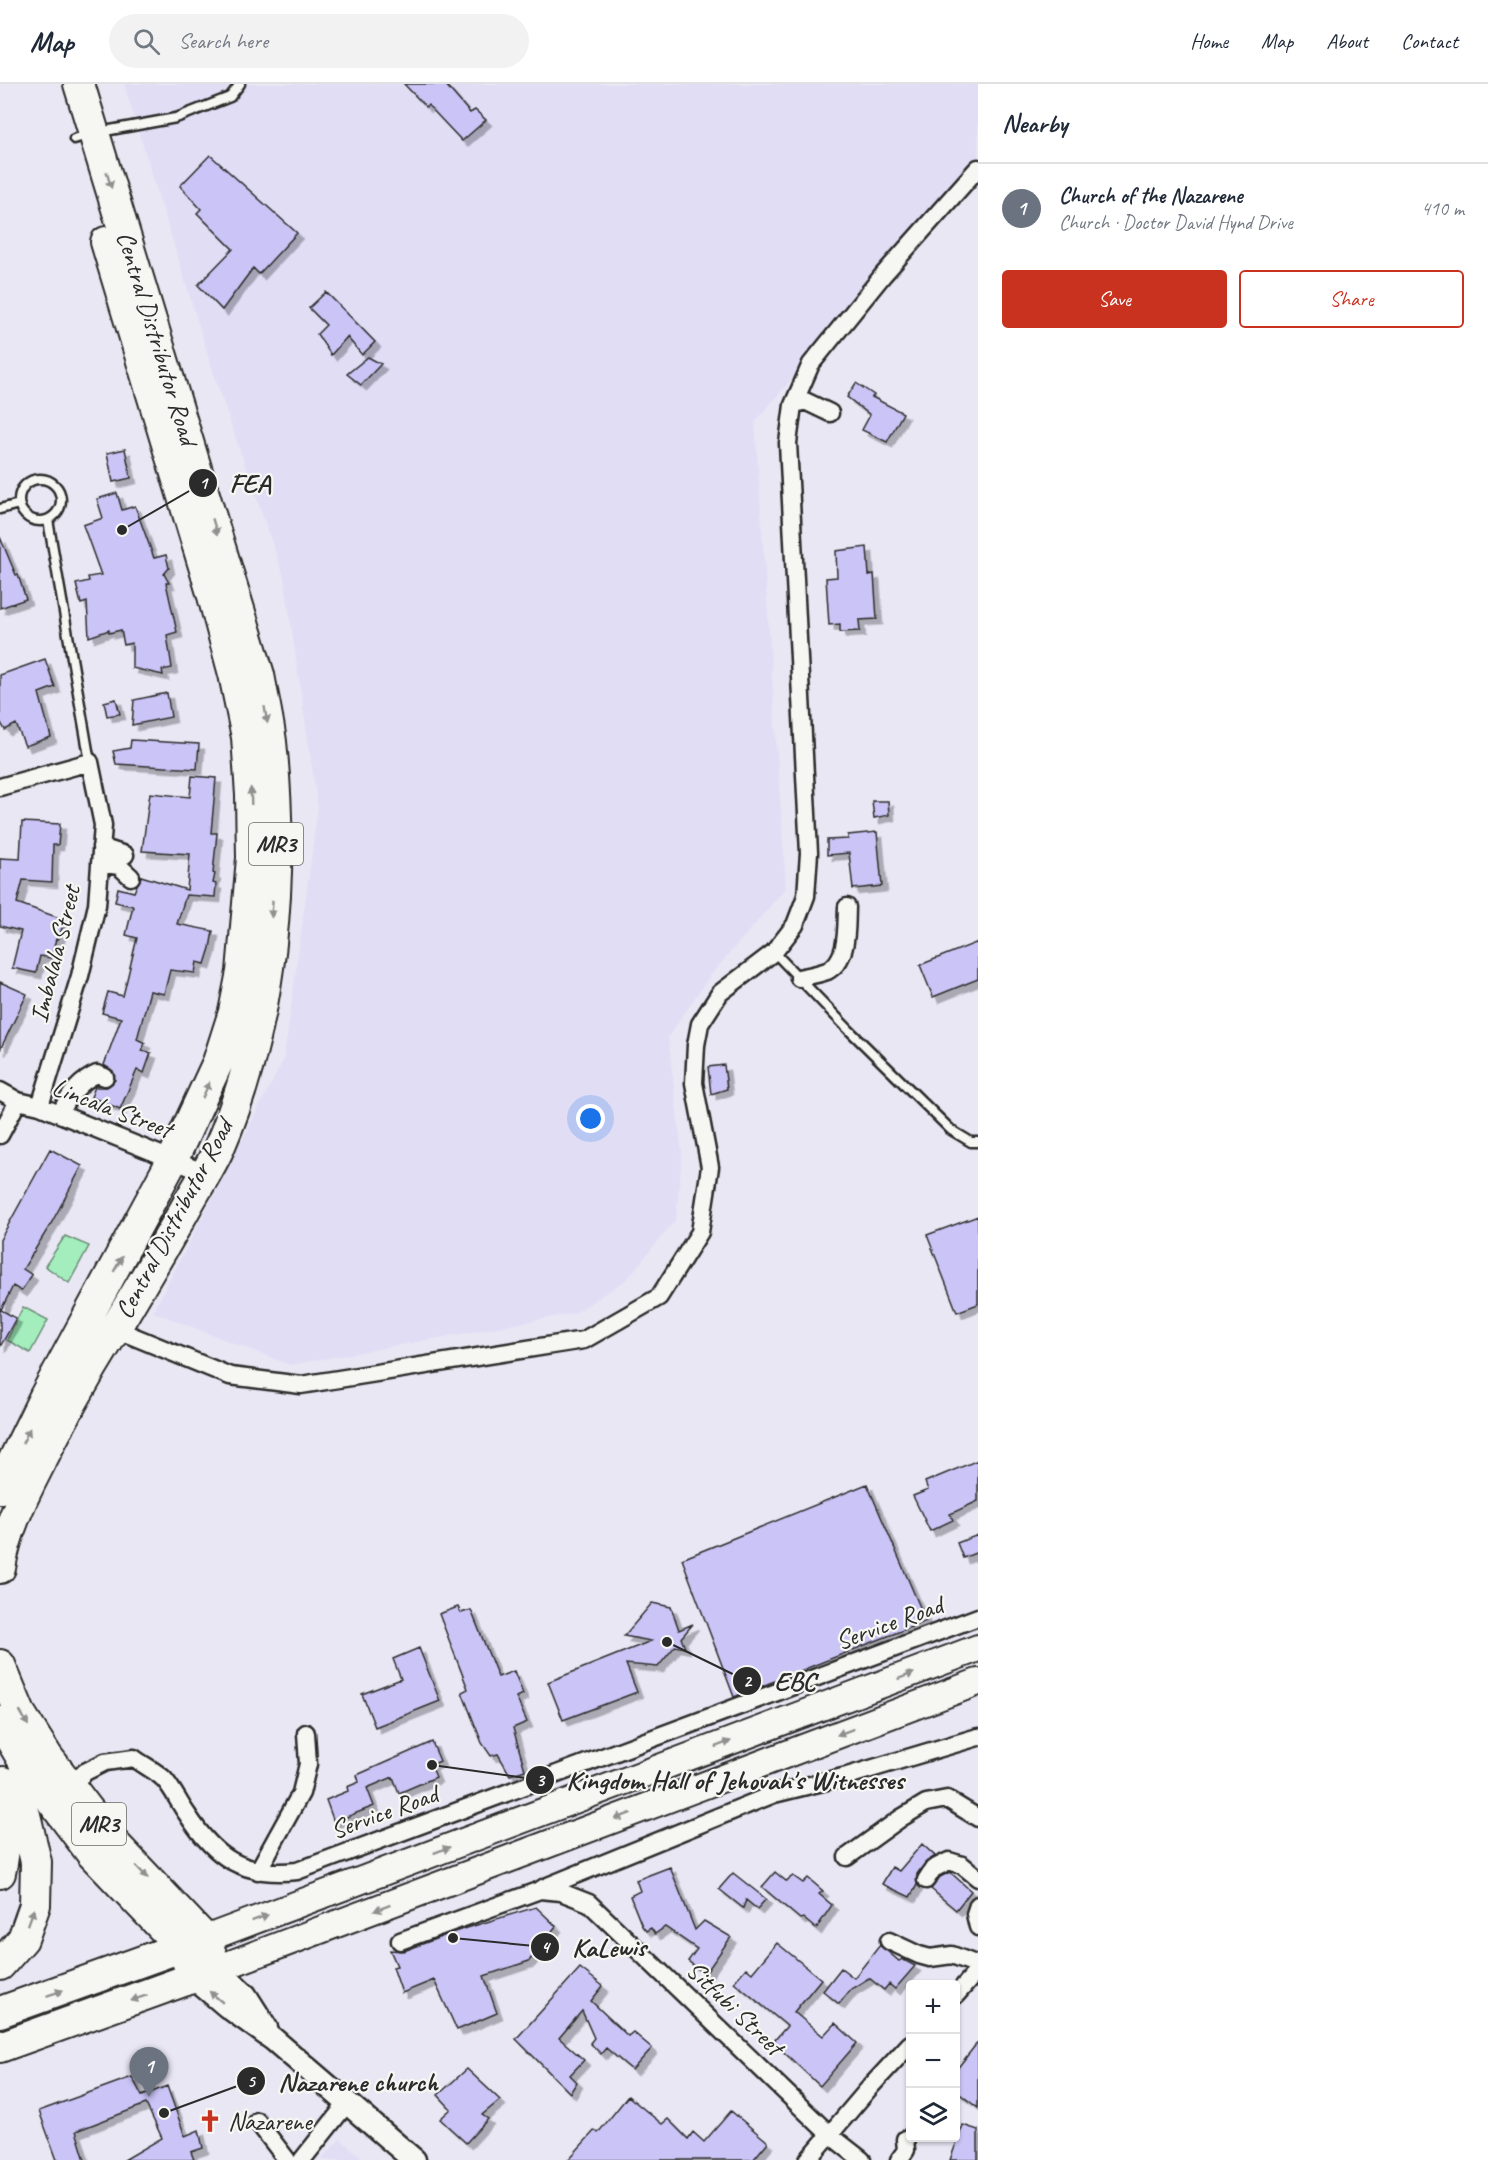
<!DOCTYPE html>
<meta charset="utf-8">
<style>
:root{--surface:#fff;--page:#f2f2f3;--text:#1f2937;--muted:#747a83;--line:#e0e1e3;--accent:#c8321e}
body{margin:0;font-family:Caveat,sans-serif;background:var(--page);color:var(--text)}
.controls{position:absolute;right:18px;bottom:18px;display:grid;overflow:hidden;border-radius:6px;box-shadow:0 2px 4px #0004}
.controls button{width:54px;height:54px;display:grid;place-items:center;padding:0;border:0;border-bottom:2px solid var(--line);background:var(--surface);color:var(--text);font:30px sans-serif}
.you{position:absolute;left:591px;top:1035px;width:21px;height:21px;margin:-15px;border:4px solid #fff;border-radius:50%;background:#1a73e8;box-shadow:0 0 0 9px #1a73e833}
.badge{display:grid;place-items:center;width:39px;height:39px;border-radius:50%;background:var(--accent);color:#fff;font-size:20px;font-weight:700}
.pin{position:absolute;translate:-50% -50px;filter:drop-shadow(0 2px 3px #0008)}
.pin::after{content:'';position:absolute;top:32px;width:21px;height:18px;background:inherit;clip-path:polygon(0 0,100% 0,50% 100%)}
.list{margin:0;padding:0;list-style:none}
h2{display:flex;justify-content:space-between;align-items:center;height:78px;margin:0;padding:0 24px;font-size:26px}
h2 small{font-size:20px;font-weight:400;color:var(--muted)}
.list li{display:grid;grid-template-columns:39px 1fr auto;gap:18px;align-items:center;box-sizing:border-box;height:90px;padding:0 24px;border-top:2px solid var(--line)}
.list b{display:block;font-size:22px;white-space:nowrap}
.list p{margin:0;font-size:20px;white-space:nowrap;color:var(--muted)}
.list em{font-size:20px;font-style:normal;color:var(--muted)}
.actions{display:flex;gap:12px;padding:18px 24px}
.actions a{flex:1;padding:14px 0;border:2px solid var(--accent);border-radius:6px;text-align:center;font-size:21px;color:var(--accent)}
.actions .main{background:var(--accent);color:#fff}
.icon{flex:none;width:33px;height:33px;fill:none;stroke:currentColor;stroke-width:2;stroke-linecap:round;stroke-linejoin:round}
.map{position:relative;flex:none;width:978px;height:2076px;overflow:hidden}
header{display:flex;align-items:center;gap:36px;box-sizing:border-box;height:84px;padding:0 30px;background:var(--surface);border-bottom:2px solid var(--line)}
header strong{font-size:28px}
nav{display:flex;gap:33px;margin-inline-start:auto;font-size:21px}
.search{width:420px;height:54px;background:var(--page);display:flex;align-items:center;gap:15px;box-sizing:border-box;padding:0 21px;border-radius:33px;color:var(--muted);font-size:22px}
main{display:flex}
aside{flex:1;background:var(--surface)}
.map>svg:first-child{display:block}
.built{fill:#e0ddf5}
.green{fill:#a4eebd;stroke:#688c74;stroke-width:1.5}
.building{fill:#cbc5f7;stroke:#2b2b2b;stroke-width:1.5;filter:url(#shadow)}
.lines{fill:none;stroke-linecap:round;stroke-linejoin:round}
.lane-casing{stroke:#2b2b2b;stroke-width:13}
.street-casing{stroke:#2b2b2b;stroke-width:21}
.secondary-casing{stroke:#2b2b2b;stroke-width:27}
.primary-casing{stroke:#2b2b2b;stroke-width:30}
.highway-casing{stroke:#2b2b2b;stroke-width:34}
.lane{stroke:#f6f6f2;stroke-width:8}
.street{stroke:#f6f6f2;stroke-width:16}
.secondary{stroke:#f6f6f2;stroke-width:22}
.primary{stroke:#f6f6f2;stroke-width:26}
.highway{stroke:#f6f6f2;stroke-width:30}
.oneway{fill:#90908e}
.labels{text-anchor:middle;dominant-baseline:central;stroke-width:4.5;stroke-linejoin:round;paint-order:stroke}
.shield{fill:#f6f6f2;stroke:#686867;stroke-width:1.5}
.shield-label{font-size:24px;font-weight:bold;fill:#2b2b2b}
.street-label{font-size:26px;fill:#2b2b2b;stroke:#f6f6f2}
.poi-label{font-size:26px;fill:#2b2b2b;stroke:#f6f6f2;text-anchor:start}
.leader{fill:none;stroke:#2b2b2b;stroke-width:2}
.callout-dot{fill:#2b2b2b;stroke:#f6f6f2;stroke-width:2}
.mark-label{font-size:18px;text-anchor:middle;font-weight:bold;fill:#fff}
.callout-label{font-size:27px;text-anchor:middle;font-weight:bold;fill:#2b2b2b;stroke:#f6f6f2;stroke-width:4.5;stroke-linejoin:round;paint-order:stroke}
</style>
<header>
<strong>Map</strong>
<div class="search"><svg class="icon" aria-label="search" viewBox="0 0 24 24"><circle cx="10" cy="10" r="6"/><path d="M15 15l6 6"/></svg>Search here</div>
<nav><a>Home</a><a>Map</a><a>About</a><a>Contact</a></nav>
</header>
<main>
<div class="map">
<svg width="978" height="2076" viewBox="0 0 978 2076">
<defs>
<filter id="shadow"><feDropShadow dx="5.5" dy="5.5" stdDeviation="0" flood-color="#0004"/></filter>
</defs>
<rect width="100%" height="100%" fill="#e9e7f4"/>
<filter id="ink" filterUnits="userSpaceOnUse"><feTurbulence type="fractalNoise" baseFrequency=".0167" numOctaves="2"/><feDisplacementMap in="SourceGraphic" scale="12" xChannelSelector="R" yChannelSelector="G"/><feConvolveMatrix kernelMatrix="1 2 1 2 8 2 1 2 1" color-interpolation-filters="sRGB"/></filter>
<g filter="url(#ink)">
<path class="built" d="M124,0H978V75L755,338L786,804L709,893L668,953L682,1070L676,1135L627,1195L575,1229L290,1281L153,1228L284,975L318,724L284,493L217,300Z
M340,2055L365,2076H321Z"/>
<path class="green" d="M65,1152L89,1162L69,1199L45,1182Z
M23,1223L48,1236L30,1269L7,1256Z"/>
<path class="building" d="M404,0H445L470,29L475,26L486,36L462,57L428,21L426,23Z
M210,71L297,149L259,190L253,184L222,226L198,201L233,165L197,129L201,125L180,102Z
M326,208L375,258L362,271L347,253L331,271L317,250L326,241L309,224Z
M368,273L381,280L361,301L347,290Z
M856,299L874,311L872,313L903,329L887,358L862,346L870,331L847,313Z
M125,365L131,394L113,398L107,369Z
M117,409L122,426L135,422L154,474L166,471L169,484L164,490L169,499H166L177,548L167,551L172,584L162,586L163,591L132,584V559L124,561L121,546L109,549V546L89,553L87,518L81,520L76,500L89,497L88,493L101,491L83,441L103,434L97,415Z
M0,453L16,491H18L26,515L0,524Z
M867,463L869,491L874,490L877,535L859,536L860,547L840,548V540L829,541L826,494L837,493L836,467Z
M45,575L55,603L39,609L51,653L25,662L16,640L5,646L0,637V591Z
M167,609L171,633L132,641L134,616Z
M116,615L120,630L107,632L104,618Z
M131,656L199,660L197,685L116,680L113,667L130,664Z
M192,692L216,694L211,749H217L213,789L215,790L213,799L216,800L215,813L186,811L177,840L213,847L210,864L205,880L197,878L195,889L170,886L164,910L150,907L137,955L145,959L142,966L151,969L144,989L137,986L120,1025L91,1013L95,1003H107L115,996L113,987L104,981L121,934L102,929L108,908L123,912L137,854L126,851L133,822L115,818L118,804L134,808L141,792L187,806L190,770L142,767L150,709L190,713Z
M872,717H888L889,731L874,734Z
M22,738L60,740L58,761H53L52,798L23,796L17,819L65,836L58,855H56L51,874L40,872L36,889L12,884L21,847L0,842V774L20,775Z
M877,748L882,802L853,805L849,769L827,771V756L848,755V751Z
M978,858V895L933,913L920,881Z
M0,898L27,910L0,966Z
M724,981L727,1005L711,1010L708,983Z
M50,1065L82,1082L52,1138L23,1185L32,1191L21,1207L13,1202L1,1226L16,1234L0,1263V1156Z
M978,1132V1220L957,1228L927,1151Z
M978,1376V1417L950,1430L953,1436L930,1447L913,1412L928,1406L925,1398Z
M867,1400L926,1537L734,1613L682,1475Z
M978,1451V1468L963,1474L957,1459Z
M652,1519L671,1523L679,1546L693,1540L681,1554L685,1564L675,1562L658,1583L626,1580L637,1608L563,1636L548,1598L651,1557L624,1552Z
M458,1523L461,1529L471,1526L498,1593L514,1587L523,1610L516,1613L527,1638L513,1644L525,1686L510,1691L498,1670L491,1672L482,1659L462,1608L468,1605L439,1530Z
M419,1564L440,1617L375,1643L362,1610L401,1595L393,1575Z
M432,1658L440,1677L431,1681L436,1693L399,1709L393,1693L367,1704L374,1722L334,1738L326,1716L348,1707L347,1703L359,1698L357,1691Z
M922,1760L935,1772L925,1779L917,1790V1801L910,1813L882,1800L892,1783L899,1787Z
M670,1783L695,1846L704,1837L731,1853L705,1890L688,1877L697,1865L665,1843L655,1850L651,1844L646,1847L642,1842L630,1812L640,1807L636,1796Z
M775,1788L786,1797L793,1792L803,1799L808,1794L823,1807L819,1810L832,1821L816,1845L803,1834L800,1835L762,1803Z
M950,1788L971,1807L956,1826L931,1805L940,1793Z
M733,1789L766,1815L757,1825L746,1816L743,1824L719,1805Z
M536,1823L556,1842L529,1877L484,1892L497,1929L457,1946L434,1896L402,1909L393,1883L397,1882L390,1866L404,1867L454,1848Z
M777,1859L821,1895L794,1928L823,1952L835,1939L857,1959L820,2002L773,1958L787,1942L734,1898L746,1884L752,1889Z
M880,1861L899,1877L902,1875L915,1882L895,1905L889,1900L884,1906L869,1894L851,1905L839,1920L823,1907L841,1884L854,1894Z
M580,1884L603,1902L591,1917L628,1952L633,1948L652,1964L632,1986L606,1964L601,1970L590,1959L594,1954L582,1927L559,1954L584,1976L570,1991L577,1998L570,2009L516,1955Z
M978,1958V2024L956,2007V1986Z
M467,1985L500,2016L482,2031L488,2035L466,2059L440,2035L451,2025L438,2011Z
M132,1993L142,2012L167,2002L185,2052L199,2046L203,2064L191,2068L194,2076H124L162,2054L146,2020L76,2047L85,2076H57L39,2027Z
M628,2012L662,2040L668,2035L688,2055L693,2048L704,2058L731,2027L768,2058L753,2076H568L595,2046L598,2049Z
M963,2041L978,2046V2076H950Z"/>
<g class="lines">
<g class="lane-casing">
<path id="lane" d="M74,55L94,49L176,34L230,13L240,0
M19 416a21 21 0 1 1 42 0a21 21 0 1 1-42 0Z
M0,425L19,420
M48,436L90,678
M774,868L849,946L951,1046L971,1058H978"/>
</g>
<g class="street-casing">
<path id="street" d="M793,321L805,317L830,329
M0,703L90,678L103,741L97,821L80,892L40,1022
M101,763L125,771
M100,779L119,782L131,793
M799,894C808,892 818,890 827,887C849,876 846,844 847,823
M0,1007L18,1017L40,1022L205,1089
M60,1030C68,1013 80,997 97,990L105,993
M0,1051L18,1017
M108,1242L230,1292L301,1301L584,1256L659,1213L700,1148L710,1083L694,999L696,961L700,940L720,909L774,868L795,841L806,812L809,769L788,359L793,321L811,280L883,191L978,84
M64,1707L85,1688L105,1678L134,1674C143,1681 156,1687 164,1695C173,1705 179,1719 187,1730C215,1774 243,1793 297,1787L978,1533
M847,1773L901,1734L926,1719L947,1715L978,1734
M258,1787L301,1709L308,1680L306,1649
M926,1796L933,1785L949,1777L962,1781L978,1794
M543,1804L774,1710L847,1692L978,1653
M978,1821L975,1830L978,1843
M400,1857L540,1806L561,1808L589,1819L830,2051L862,2076
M889,1857L919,1871L930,1874L952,1871L978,1881
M956,1911L978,1886
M257,2037L287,2076
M302,2076L348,2018
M808,2076L871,2002L910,1960
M899,2076L906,2066L905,2055"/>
</g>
<g class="secondary-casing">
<path id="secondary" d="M217,1885L245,1911L266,1944
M194,1894L227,1922L273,1955L414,2076"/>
</g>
<g class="primary-casing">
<path id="primary" d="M205,1855L978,1564
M217,1885L978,1598"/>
</g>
<g class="highway-casing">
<path id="highway" d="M0,1404L45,1312L173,1075L218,978L234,928L242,888L252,774L251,711L247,653L234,590L213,512L106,158
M0,1484C5,1450 21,1416 37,1385C60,1338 86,1292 114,1247C139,1204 165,1162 189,1118C199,1100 211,1082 219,1064C273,939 285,791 271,658C268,635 263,613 259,591L79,0
M0,1581L20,1629L47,1672L112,1757L205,1855L217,1885L0,1963
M0,1637L30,1688L92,1770L182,1864L194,1894
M0,1789C7,1760 6,1729 3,1699
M0,1881L23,1855L35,1821L36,1778L25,1731L3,1698
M0,1928L198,1857"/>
</g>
<use href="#lane" class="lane"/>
<use href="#street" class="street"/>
<use href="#secondary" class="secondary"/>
<use href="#primary" class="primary"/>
<use href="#highway" class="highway"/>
</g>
<defs><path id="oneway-solid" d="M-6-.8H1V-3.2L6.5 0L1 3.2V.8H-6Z" transform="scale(1.5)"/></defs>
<g class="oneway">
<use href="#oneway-solid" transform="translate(109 96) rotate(73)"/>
<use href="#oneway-solid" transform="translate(215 443) rotate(73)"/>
<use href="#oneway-solid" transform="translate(266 631) rotate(80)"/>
<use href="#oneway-solid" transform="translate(251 712) rotate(-92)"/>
<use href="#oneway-solid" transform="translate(272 825) rotate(94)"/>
<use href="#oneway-solid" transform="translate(206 1006) rotate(-66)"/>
<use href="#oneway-solid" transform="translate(118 1180) rotate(-61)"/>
<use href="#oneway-solid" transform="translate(26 1352) rotate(-64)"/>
<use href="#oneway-solid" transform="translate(906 1592) rotate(-21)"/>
<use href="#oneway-solid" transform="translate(24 1634) rotate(60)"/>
<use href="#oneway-solid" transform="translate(845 1648) rotate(159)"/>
<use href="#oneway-solid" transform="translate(723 1660) rotate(-21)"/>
<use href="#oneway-solid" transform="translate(623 1732) rotate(159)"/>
<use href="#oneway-solid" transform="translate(442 1766) rotate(-21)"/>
<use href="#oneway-solid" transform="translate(142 1788) rotate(46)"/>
<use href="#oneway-solid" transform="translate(382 1824) rotate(159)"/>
<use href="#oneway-solid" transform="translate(31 1833) rotate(-70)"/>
<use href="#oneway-solid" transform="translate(260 1834) rotate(-21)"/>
<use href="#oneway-solid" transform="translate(55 1909) rotate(-19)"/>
<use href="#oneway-solid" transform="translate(216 1913) rotate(-140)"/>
<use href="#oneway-solid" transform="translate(139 1914) rotate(161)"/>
</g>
</g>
<defs>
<g id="church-bare" transform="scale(1.8)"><path d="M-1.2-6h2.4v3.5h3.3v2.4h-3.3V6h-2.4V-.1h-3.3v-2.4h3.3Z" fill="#c8321e" stroke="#f6f6f2" stroke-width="2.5" paint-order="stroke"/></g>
</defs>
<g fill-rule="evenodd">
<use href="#church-bare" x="210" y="2037"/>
</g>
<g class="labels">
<g class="shield">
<rect x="249" y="739" width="54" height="42" rx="4.5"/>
<rect x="72" y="1719" width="54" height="42" rx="4.5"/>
</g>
<g class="shield-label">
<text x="276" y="760">MR3</text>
<text x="99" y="1740">MR3</text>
</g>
<g class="street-label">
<text transform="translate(157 254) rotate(73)">Central Distributor Road</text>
<text transform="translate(55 870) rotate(-76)">Imbalala Street</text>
<text transform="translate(112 1024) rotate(21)">Lincala Street</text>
<text transform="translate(174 1135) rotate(-62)">Central Distributor Road</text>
<text transform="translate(889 1539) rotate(-20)">Service Road</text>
<text transform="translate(384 1728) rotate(-20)">Service Road</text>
<text transform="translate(735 1924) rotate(44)">Sitfubi Street</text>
</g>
<g class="poi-label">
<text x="228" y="2037">Nazarene</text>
</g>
</g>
<path class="leader" d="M122 446L203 399M667 1558L747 1597M432 1681L540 1696M453 1854L545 1863M164 2029L251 1997"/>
<g class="callout-dot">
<circle cx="122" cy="446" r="6"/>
<circle cx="667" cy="1558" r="6"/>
<circle cx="432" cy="1681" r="6"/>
<circle cx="453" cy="1854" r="6"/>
<circle cx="164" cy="2029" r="6"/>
<circle cx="203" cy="399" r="15"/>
<circle cx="747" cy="1597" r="15"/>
<circle cx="540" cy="1696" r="15"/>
<circle cx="545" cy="1863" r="15"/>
<circle cx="251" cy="1997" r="15"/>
</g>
<g class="mark-label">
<text x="203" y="405">1</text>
<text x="747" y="1603">2</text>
<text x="540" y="1702">3</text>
<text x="545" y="1869">4</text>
<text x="251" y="2003">5</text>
</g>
<g class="callout-label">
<text x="250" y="408">FEA</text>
<text x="795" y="1606">EBC</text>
<text x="735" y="1705">Kingdom Hall of Jehovah's Witnesses</text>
<text x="609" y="1872">KaLewis</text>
<text x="358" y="2007">Nazarene church</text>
</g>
</svg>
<div class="controls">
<button>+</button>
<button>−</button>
<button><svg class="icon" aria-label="layers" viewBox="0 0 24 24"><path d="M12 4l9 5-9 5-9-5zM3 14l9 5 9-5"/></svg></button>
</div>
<div class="you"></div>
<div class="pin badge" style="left:149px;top:2013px;background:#6b7280">1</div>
</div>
<aside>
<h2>Nearby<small></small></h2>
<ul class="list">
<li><span class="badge" style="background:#6b7280">1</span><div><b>Church of the Nazarene</b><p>Church · Doctor David Hynd Drive</p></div><em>410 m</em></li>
</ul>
<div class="actions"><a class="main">Save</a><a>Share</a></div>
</aside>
</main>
